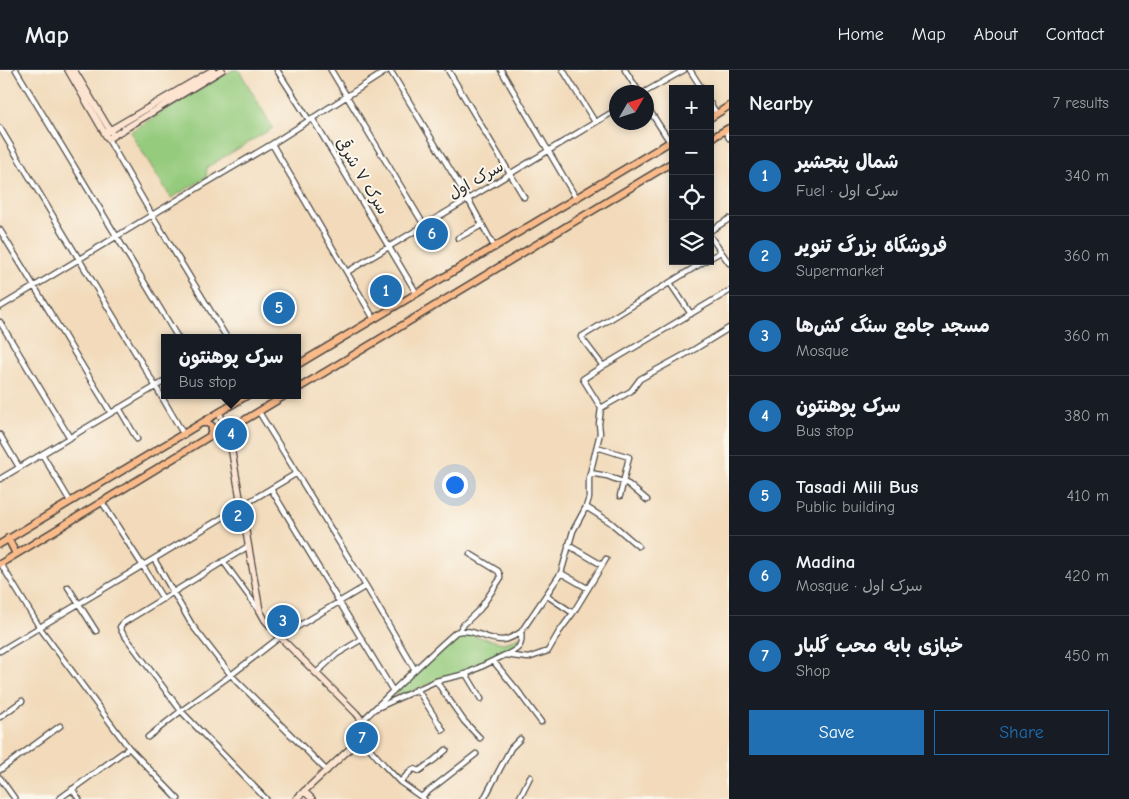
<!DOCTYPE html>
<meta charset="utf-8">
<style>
:root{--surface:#171b24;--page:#20242c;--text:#f1f3f6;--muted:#9ea1a6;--line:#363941;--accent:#1f6fb2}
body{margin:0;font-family:"Comic Neue","Playpen Sans Arabic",sans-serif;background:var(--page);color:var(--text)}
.controls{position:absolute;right:15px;top:15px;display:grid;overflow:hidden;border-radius:0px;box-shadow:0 2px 8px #0003}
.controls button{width:45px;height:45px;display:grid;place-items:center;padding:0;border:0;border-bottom:1px solid var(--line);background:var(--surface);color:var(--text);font:25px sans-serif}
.compass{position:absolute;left:609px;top:15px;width:45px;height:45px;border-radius:50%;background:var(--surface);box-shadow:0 2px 8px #0003;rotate:51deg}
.you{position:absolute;left:454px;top:414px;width:18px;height:18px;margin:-12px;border:4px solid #fff;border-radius:50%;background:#1a73e8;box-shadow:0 0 0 8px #1a73e833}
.badge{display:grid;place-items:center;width:32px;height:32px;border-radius:50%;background:var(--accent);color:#fff;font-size:16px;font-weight:700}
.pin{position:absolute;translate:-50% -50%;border:2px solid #fff;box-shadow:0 1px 5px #0006}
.popup{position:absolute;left:161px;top:264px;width:140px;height:65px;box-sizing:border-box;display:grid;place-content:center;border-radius:0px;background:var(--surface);filter:drop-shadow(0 1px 4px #0005);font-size:16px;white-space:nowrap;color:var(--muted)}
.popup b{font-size:19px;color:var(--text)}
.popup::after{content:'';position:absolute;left:50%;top:100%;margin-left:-10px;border:10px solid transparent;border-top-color:var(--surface)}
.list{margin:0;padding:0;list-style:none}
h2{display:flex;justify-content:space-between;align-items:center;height:65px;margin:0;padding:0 20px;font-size:21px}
h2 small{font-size:16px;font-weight:400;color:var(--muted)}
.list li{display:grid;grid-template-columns:32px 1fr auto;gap:15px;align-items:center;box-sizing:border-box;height:80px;padding:0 20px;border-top:1px solid var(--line)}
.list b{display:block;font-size:19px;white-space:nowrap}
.list p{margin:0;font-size:16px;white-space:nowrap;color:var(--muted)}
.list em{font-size:16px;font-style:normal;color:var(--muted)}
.actions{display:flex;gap:10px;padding:15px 20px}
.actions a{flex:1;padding:11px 0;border:1px solid var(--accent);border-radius:0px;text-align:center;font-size:18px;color:var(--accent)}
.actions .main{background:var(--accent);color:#fff}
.icon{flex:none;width:28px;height:28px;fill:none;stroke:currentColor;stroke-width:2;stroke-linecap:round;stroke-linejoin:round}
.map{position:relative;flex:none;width:729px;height:729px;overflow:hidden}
header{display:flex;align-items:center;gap:30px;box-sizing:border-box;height:70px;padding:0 25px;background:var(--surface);border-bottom:1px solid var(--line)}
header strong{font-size:24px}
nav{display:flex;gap:28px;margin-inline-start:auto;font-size:18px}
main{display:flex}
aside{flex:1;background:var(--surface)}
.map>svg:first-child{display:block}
.green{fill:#94cb7d;stroke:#607b54}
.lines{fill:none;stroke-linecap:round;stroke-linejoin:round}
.street-casing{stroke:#494540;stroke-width:7}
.secondary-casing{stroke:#494540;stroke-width:8}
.primary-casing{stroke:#494540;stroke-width:9}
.street{stroke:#fff;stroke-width:4.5}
.secondary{stroke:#fde4d1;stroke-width:5.5}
.primary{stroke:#fabb8b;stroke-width:6}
.labels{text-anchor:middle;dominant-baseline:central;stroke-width:4;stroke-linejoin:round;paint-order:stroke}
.street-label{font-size:16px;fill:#2b2b2b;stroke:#fbf7ec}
</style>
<header>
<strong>Map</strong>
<nav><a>Home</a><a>Map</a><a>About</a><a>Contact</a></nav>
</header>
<main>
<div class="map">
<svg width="729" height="729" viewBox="0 0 729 729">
<rect width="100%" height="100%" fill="#fbf7ec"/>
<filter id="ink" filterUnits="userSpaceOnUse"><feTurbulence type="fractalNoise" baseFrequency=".02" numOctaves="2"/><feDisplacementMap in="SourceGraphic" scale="10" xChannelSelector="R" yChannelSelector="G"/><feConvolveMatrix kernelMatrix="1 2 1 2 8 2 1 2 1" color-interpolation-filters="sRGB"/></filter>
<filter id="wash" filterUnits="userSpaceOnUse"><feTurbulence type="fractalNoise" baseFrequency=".0096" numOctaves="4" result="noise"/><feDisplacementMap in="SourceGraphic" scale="20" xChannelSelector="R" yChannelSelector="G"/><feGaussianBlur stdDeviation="1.12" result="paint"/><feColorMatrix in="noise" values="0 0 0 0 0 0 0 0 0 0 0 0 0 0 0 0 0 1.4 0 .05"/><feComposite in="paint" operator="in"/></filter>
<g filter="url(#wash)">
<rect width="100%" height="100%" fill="#f2daba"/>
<path class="green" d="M233,0H239L273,58L207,97L206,108L171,128L130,62L190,25Z
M460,562L503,573L511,571L520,566L518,576L469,603L446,606L400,627L396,622Z"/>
</g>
<g filter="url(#ink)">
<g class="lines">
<g class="street-casing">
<path id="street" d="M16,0L178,268
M277,0L309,50
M331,0L424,155
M390,0L468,129L495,178
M448,0L524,127
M501,0L576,128
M563,0L595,52
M625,0L639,22
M690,0L702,19
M645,22L684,0
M710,33L717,44
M646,35L670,72
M312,48L417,224
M0,58L156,317L184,365
M725,60L729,68
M108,69L152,145L227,268
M272,74L374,249
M0,160L111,343
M710,161L729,149
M710,166L729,193
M458,168L482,155
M710,188L721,182
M347,202L616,40
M670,213L691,244
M0,237L152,145L272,74L388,0
M0,252L70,368
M603,296L581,267L705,191
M119,338L137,369
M601,338L631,321L640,309L695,279L729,258
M259,342L366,516L415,600
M0,365L19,397
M597,377L629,387L620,426
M42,384L70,431
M590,403L607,406L628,414L647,430
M0,409L165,311
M271,419L393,621
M102,432L143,496L163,529
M586,437L610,452L638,476
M568,475L602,495
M247,477L123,553L120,557L122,562L181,641L266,729
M154,489L192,555L231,605L327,701
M223,491L259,540
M1,494L40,558L129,678L178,729
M561,503L587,518
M68,517L96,561
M546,525L573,543
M460,560L462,556L480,539L500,509V505L498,501L470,484
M0,581L297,403
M506,585C518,579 523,577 521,562
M494,592L518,621L541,652
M316,603L337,584L362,569
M466,604L481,629
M436,611L464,651L480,668
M417,619L443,660
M377,638L436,611L466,604L505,585L528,588L548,581L559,562L573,543L606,489
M0,647L22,631
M362,651C393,621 424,590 456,562C471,557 488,571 503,570C510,569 515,566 521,562L561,503L573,461L586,437L589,428V408L600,363L599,354L601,338L583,309L603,296L729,221
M148,667L181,641L231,605L280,567L366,516
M357,672L365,673L384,695L400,712L424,729
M0,700L60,656
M0,708L15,729
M400,712L412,700L414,699L419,701L434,690L446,680
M72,719L79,729
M421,727L476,684
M59,729L129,678
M484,729L511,678L520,669
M519,729L530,707"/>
</g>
<g class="secondary-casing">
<path id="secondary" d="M68,0L108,69L222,0
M74,0L111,62
M105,63L213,0
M219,343L228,360L260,541L265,550L280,567L356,643C367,655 362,659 357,672L296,729
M304,721L312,729"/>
</g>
<g class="primary-casing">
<path id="primary" d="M710,48L729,36
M710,69L729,58
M297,295L673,70
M297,319L673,92
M202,353H207L212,356V359L210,366
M8,468L16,484
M0,474L248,325
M0,494L210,366L228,360L286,325"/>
</g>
<use href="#street" class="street"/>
<use href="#secondary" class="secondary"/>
<use href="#primary" class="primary"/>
</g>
</g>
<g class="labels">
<g class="street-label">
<text transform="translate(362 106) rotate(59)">سرک ۷ شرقی</text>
<text transform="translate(476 110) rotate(-30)">سرک‌ اول</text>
</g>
</g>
</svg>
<div class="controls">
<button>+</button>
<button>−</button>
<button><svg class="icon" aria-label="locate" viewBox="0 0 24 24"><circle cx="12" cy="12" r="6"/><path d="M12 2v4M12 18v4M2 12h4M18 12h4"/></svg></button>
<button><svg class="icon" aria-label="layers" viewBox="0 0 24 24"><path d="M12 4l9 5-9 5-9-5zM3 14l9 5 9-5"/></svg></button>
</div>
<svg class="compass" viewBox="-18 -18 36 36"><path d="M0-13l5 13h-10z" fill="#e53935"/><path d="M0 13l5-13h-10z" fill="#9ea1a6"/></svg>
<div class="you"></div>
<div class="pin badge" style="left:386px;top:221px">1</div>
<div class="pin badge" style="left:238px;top:446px">2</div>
<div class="pin badge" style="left:283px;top:551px">3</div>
<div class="pin badge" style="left:231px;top:364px">4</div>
<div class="popup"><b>سرک پوهنتون</b>Bus stop</div>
<div class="pin badge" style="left:279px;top:238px">5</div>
<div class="pin badge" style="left:432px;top:164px">6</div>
<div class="pin badge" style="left:362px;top:668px">7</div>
</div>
<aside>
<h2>Nearby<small>7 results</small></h2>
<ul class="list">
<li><span class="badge">1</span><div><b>شمال پنجشیر</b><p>Fuel · سرک‌ اول</p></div><em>340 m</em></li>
<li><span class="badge">2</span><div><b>فروشگاه بزرگ تنویر</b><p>Supermarket</p></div><em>360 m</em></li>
<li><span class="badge">3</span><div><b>مسجد جامع سنگ کش‌ها</b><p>Mosque</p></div><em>360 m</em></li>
<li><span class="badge">4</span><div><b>سرک پوهنتون</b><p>Bus stop</p></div><em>380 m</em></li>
<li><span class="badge">5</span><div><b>Tasadi Mili Bus</b><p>Public building</p></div><em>410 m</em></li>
<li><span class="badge">6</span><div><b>Madina</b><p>Mosque · سرک‌ اول</p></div><em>420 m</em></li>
<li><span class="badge">7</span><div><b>خبازی بابه محب گلبار</b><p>Shop</p></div><em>450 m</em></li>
</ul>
<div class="actions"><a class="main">Save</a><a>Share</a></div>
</aside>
</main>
